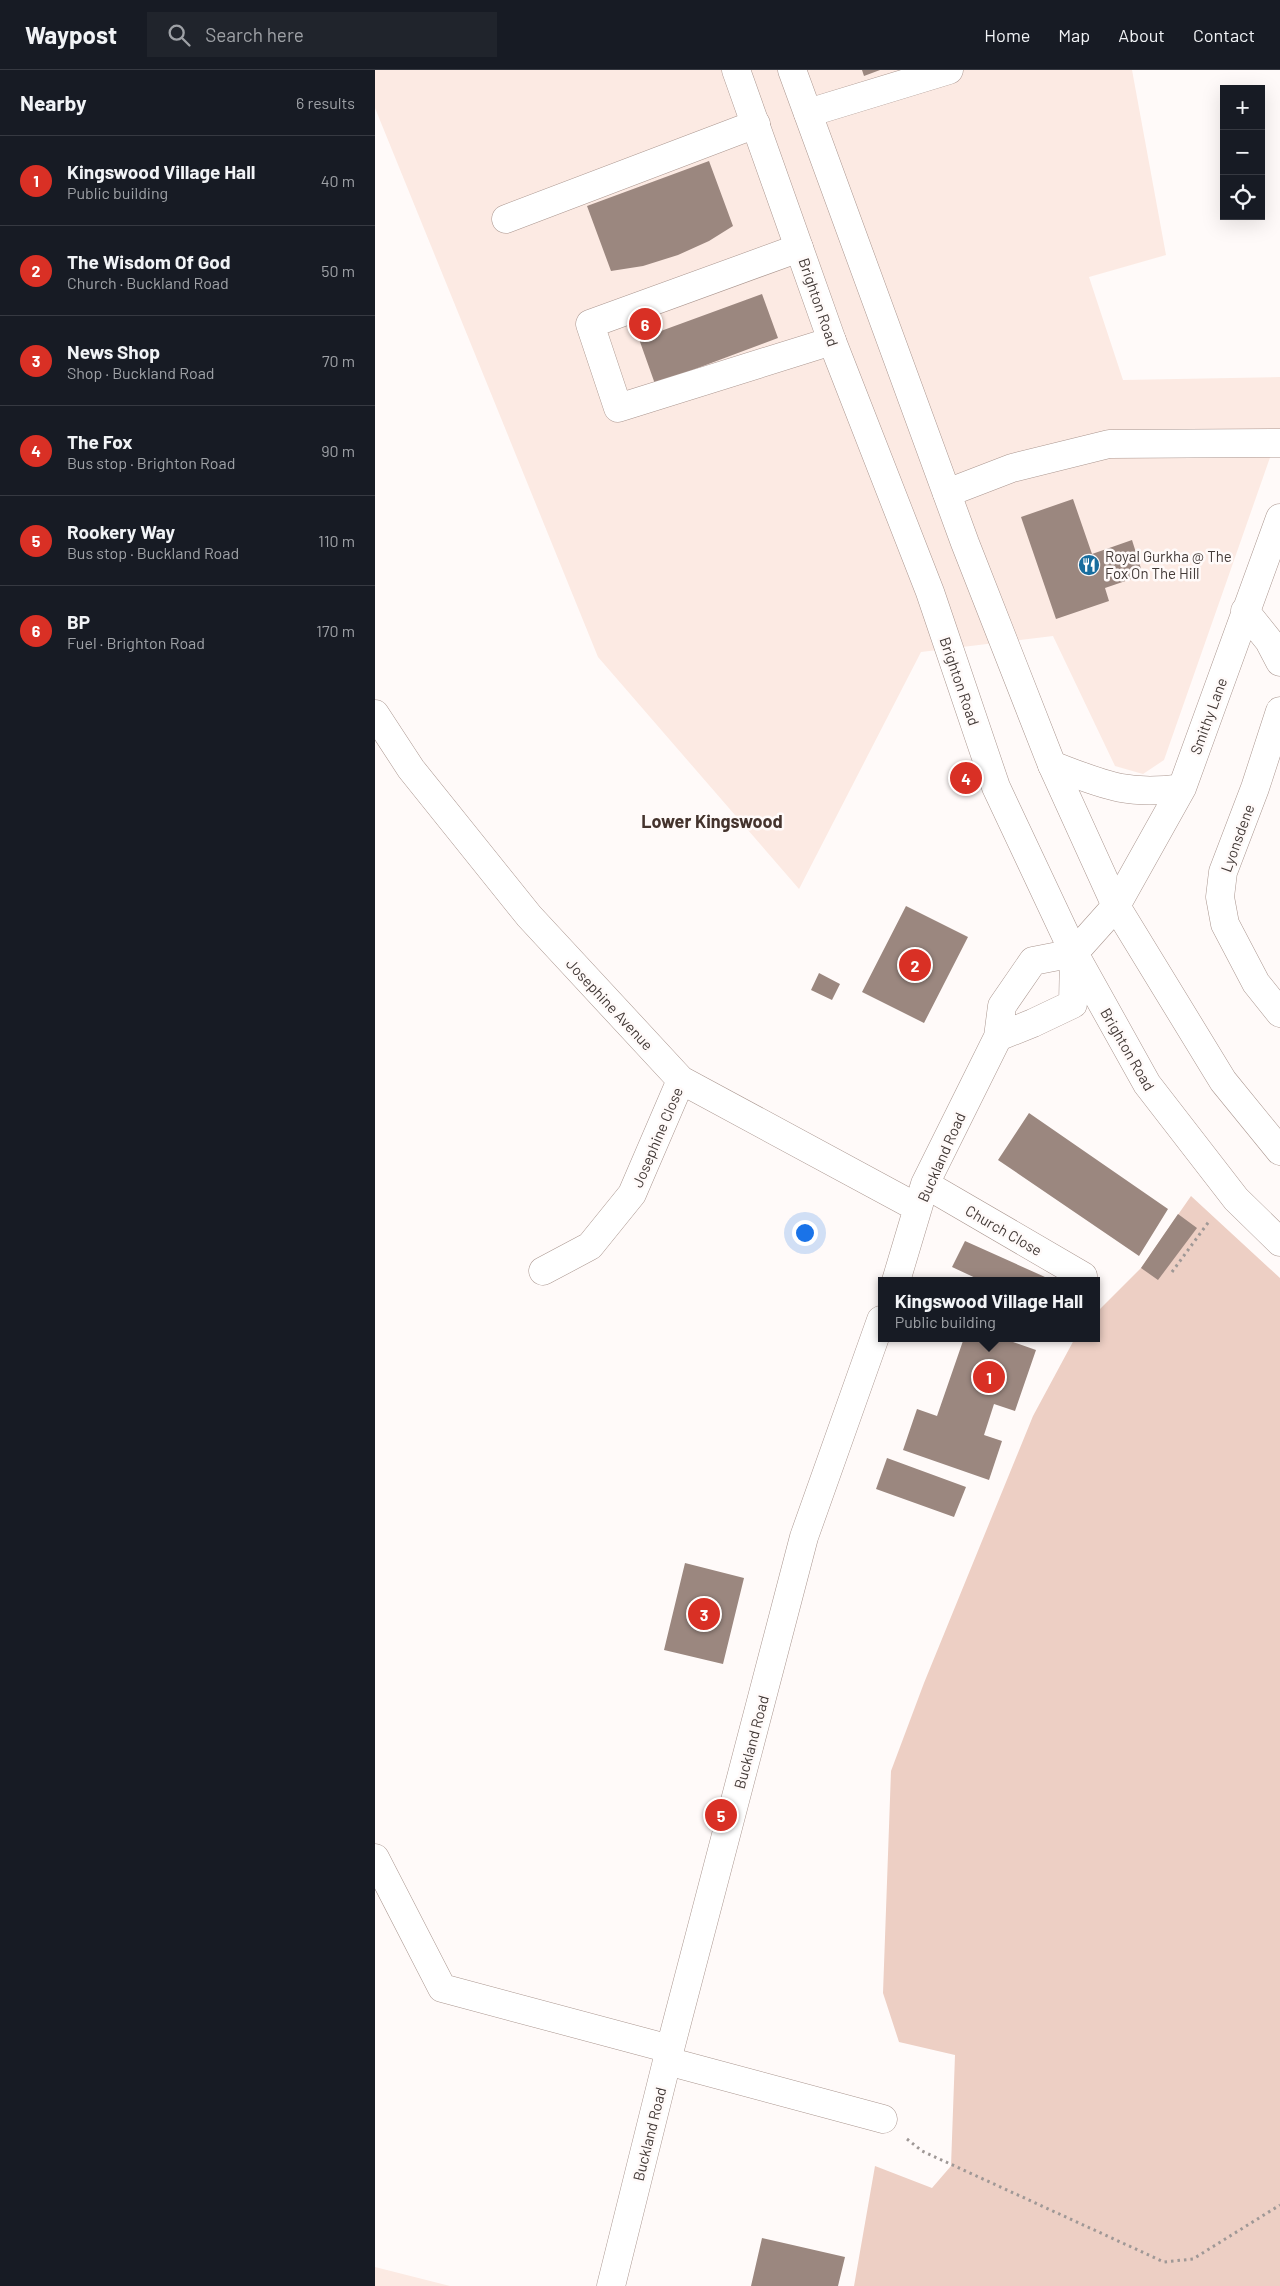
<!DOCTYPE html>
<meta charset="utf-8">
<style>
:root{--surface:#171b24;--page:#20242c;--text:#f1f3f6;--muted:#9ea1a6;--line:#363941;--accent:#d93025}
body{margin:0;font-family:Barlow,sans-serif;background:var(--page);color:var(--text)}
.controls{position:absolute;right:15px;top:15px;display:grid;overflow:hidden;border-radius:0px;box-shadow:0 5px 20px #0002}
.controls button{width:45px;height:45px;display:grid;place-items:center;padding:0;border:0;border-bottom:1px solid var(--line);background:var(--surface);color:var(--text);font:25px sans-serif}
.you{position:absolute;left:429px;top:1162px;width:18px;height:18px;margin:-12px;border:4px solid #fff;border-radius:50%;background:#1a73e8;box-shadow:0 0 0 8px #1a73e833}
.badge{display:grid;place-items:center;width:32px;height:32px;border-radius:50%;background:var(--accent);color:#fff;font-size:16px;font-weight:700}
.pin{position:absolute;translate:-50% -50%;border:2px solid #fff;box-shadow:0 1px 5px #0006}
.popup{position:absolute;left:503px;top:1207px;width:222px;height:65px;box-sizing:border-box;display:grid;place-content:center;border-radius:0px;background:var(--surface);filter:drop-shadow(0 1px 4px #0005);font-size:16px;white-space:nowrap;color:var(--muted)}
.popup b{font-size:19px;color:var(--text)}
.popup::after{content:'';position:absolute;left:50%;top:100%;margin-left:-10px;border:10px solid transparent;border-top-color:var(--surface)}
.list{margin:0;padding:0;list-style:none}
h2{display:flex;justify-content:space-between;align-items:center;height:65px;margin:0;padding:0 20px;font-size:21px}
h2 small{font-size:16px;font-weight:400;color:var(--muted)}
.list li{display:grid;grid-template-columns:32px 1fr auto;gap:15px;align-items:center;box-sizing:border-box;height:90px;padding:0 20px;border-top:1px solid var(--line)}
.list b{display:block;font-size:19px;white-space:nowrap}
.list p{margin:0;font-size:16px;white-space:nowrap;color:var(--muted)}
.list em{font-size:16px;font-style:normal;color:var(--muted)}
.icon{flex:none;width:28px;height:28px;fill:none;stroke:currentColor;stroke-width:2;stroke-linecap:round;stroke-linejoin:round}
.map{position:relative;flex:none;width:905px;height:2216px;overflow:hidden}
header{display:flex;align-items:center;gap:30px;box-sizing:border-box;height:70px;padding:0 25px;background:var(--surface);border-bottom:1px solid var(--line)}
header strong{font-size:24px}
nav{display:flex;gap:28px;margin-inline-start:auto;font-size:18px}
.search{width:350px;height:45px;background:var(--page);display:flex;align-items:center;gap:12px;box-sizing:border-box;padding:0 18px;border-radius:0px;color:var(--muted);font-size:19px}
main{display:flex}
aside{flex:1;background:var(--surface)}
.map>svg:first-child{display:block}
.built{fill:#fceae3}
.green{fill:#edcfc4}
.building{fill:#9b877f}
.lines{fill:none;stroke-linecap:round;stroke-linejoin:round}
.minor-casing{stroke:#aa968f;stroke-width:29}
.highway-casing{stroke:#aa968f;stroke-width:29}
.path{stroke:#9f9896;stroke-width:3;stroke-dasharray:2.5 4;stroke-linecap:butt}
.minor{stroke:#fff;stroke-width:28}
.highway{stroke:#fff;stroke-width:28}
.labels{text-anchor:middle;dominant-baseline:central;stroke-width:5;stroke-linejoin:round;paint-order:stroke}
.street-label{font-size:15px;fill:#433a37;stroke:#fffaf9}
.poi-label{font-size:15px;fill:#433a37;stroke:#fffaf9;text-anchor:start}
.quarter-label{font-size:18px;font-weight:bold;fill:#44332d;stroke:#fffaf9}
</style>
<header>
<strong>Waypost</strong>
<div class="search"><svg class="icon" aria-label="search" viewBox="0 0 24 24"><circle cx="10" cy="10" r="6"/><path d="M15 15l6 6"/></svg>Search here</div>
<nav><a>Home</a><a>Map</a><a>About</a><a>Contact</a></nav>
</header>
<main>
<aside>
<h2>Nearby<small>6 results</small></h2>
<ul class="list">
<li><span class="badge">1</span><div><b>Kingswood Village Hall</b><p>Public building</p></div><em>40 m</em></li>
<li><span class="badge">2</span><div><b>The Wisdom Of God</b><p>Church · Buckland Road</p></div><em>50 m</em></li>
<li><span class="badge">3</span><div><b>News Shop</b><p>Shop · Buckland Road</p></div><em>70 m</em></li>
<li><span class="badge">4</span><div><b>The Fox</b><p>Bus stop · Brighton Road</p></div><em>90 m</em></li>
<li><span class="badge">5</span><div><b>Rookery Way</b><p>Bus stop · Buckland Road</p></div><em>110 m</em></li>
<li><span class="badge">6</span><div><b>BP</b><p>Fuel · Brighton Road</p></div><em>170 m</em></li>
</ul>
</aside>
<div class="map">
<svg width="905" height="2216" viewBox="0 0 905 2216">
<rect width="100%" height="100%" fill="#fffaf9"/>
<path class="built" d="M0,0H757L791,185L714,207L748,310L905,307V359L789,690L768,704L740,696L678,566L546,582L424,819L223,587L0,38Z
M0,2197L75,2216H0Z"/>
<path class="green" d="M816,1126L905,1208V2216H479L500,2096L557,2118L576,2096L580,1985L524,1972L508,1923L516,1701L549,1613L658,1346L700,1268H722V1242L766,1198Z"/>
<path class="building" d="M487,0H505L489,6Z
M334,91L358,156L334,171L303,185L268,196L236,201L212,136Z
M387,224L403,268L280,314L264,269Z
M698,429L717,484L757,470L768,505L730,518L734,531L681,549L646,447Z
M531,836L593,867L549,953L487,922Z
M444,903L465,914L457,930L436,920Z
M654,1043L793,1139L764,1186L623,1090Z
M803,1144L822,1158L783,1210L766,1198Z
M590,1171L670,1207L668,1211H607L577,1197Z
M589,1268H627L661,1280L640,1341L619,1334L609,1365L627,1371L614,1410L528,1380L542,1339L562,1346Z
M512,1388L591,1417L579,1447L501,1419Z
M310,1493L369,1508L348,1594L289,1580Z
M387,2168L470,2187L463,2216H376Z"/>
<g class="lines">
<g class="minor-casing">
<path id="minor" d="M433,43L574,0
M131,149L381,54
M424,178L215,254L243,338L457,271
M572,423L637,398L734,374L905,373
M870,541L894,571L905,592
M905,641L880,718L848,802L845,827L850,854L881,913L905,943
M0,644L36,699L154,846L306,1010L543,1138
M677,695C727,714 751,726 807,718
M699,883L741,836L807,718L905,448
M623,967L658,953L698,934L699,883
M550,1114L708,1206
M168,1201L215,1176L257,1124L306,1010
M521,1211L550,1114L623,967L627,936L658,891L699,883
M0,1788L67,1918L295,1979
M292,1991L508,2049
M236,2216L295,1979L429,1467L506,1250"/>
</g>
<g class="highway-casing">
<path id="highway" d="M361,0L457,271L555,522L621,717L699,883L772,1014L861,1129L905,1172
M417,0L590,473L677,695L741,836L848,1011L905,1081"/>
</g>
<path class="path" d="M797,1202L835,1150
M532,2069L547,2081L789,2192L818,2189L905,2135"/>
<use href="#minor" class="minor"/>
<use href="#highway" class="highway"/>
</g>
<defs>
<g id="restaurant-disc" transform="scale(1.125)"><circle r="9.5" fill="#176d9e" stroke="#fffaf9"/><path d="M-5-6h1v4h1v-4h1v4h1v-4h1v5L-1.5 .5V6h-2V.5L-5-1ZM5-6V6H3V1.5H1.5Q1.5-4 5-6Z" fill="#fff"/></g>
</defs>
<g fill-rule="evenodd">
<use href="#restaurant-disc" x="714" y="495"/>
</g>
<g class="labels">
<g class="street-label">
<text transform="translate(444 232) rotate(71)">Brighton Road</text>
<text transform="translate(585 611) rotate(71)">Brighton Road</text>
<text transform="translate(833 646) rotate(-70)">Smithy Lane</text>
<text transform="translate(862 768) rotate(-70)">Lyonsdene</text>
<text transform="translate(235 934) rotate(47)">Josephine Avenue</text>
<text transform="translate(753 979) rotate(60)">Brighton Road</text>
<text transform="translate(282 1067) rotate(-67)">Josephine Close</text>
<text transform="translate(566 1087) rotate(-66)">Buckland Road</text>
<text transform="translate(629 1160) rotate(30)">Church Close</text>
<text transform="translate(376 1672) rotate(-75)">Buckland Road</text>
<text transform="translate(274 2064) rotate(-76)">Buckland Road</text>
</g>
<g class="poi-label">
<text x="730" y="486">Royal Gurkha @ The<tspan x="730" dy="17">Fox On The Hill</tspan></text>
</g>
<g class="quarter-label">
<text x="337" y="751">Lower Kingswood</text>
</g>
</g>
</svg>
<div class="controls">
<button>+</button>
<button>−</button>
<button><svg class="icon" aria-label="locate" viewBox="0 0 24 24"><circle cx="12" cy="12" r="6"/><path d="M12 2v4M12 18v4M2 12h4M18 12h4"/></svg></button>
</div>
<div class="you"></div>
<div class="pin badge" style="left:614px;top:1307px">1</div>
<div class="popup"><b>Kingswood Village Hall</b>Public building</div>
<div class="pin badge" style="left:540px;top:895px">2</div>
<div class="pin badge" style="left:329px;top:1544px">3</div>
<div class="pin badge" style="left:591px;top:708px">4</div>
<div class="pin badge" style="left:346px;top:1745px">5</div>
<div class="pin badge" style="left:270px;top:254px">6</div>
</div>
</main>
